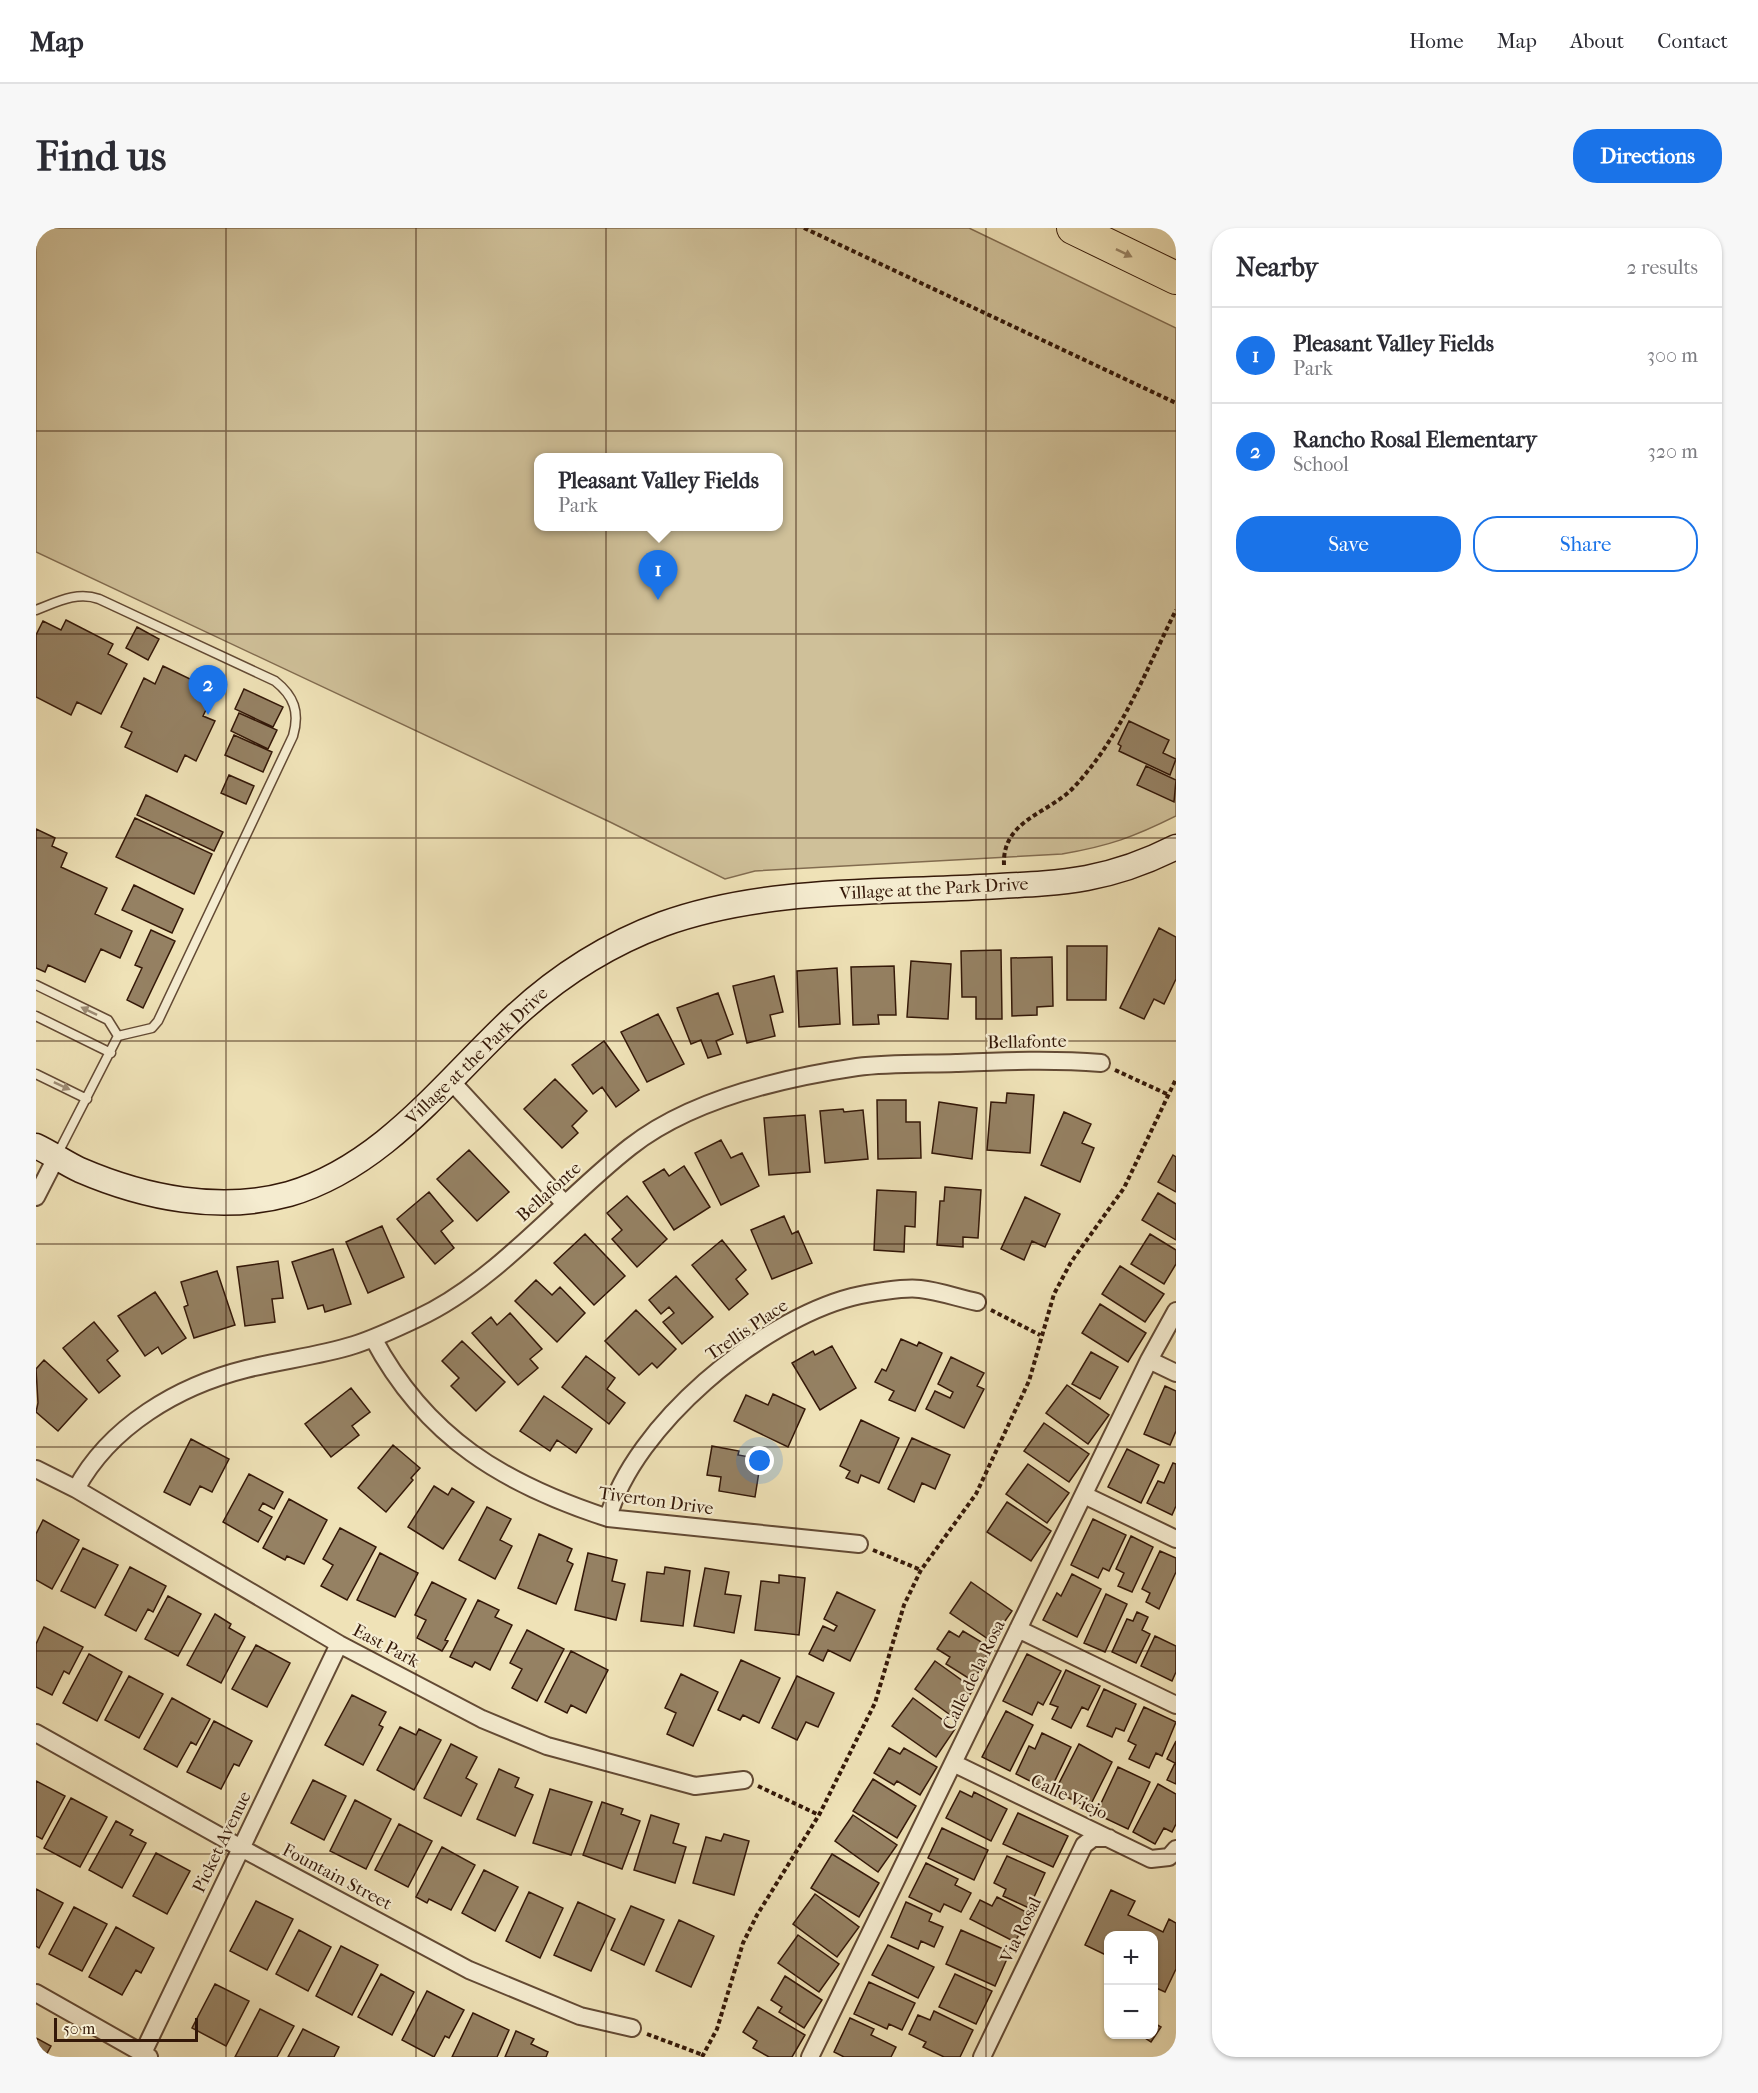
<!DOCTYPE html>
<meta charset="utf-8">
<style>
:root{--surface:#fff;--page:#f7f7f7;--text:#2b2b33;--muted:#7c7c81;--line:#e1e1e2;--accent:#1a73e8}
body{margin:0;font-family:"IM FELL French Canon",serif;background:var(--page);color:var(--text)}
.controls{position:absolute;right:18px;bottom:18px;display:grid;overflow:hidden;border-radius:12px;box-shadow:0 2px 4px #0004}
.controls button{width:54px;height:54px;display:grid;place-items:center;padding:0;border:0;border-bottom:2px solid var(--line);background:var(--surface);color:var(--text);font:30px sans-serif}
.scale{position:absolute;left:18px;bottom:15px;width:144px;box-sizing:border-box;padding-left:6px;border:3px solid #341808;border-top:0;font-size:16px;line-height:21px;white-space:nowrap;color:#341808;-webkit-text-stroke:4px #f5ecd0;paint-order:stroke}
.you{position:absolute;left:724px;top:1233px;width:21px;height:21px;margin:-15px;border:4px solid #fff;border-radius:50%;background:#1a73e8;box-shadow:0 0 0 9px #1a73e833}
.badge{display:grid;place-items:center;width:39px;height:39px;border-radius:50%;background:var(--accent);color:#fff;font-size:20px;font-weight:700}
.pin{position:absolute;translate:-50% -50px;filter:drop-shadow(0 2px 3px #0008)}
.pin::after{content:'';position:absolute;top:32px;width:21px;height:18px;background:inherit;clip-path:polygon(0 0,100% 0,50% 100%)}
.popup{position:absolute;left:498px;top:225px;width:249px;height:78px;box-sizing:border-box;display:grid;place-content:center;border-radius:12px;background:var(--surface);filter:drop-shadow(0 2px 4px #0005);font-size:20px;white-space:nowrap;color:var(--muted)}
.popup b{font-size:22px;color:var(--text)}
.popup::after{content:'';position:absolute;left:50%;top:100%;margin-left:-12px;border:12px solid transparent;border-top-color:var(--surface)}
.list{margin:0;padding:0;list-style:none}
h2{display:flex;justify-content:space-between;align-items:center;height:78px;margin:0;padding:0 24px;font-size:26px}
h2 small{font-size:20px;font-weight:400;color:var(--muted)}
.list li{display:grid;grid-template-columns:39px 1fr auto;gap:18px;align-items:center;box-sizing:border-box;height:96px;padding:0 24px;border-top:2px solid var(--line)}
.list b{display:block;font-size:22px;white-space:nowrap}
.list p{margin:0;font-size:20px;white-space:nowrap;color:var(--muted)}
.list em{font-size:20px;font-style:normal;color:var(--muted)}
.actions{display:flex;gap:12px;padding:18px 24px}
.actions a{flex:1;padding:14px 0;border:2px solid var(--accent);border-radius:24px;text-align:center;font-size:21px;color:var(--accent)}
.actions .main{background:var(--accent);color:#fff}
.map{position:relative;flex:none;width:1140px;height:1829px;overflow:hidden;border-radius:24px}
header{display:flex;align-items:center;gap:36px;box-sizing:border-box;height:84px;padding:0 30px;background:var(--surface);border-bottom:2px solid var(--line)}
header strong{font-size:28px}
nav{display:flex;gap:33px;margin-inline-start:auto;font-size:21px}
.intro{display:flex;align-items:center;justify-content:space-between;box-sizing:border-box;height:144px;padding:0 36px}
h1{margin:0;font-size:42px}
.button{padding:15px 27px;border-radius:24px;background:var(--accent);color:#fff;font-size:21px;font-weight:700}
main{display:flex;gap:36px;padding:0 36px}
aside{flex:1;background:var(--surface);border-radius:24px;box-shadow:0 2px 4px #0004}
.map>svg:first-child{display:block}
.green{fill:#cfc099;stroke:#826c50;stroke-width:1.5;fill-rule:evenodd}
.building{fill:#958163;stroke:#341808;stroke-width:1.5}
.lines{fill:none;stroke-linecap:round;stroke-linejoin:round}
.lane-casing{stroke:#634a34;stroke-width:11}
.street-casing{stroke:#634a34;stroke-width:20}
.secondary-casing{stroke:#341808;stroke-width:27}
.highway-casing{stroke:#341808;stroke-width:34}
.path{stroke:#341808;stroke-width:4;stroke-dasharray:4.5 3;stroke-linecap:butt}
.lane{stroke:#f5ecd0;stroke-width:8}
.street{stroke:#f5ecd0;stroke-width:16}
.secondary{stroke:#f5ecd0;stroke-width:24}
.highway{stroke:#efe2b7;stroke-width:32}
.oneway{fill:#9b8768}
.oneway2{fill:#9e8d76}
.grid{fill:none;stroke:#341808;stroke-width:1.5;stroke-opacity:0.55}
.labels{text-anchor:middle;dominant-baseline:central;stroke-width:4.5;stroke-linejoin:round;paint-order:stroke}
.street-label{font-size:18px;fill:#341808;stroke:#f5ecd0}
</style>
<header>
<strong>Map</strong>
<nav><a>Home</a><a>Map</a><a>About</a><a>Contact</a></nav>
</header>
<div class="intro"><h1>Find us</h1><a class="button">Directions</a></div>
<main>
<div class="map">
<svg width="1140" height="1829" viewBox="0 0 1140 1829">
<rect width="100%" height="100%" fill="#efe2b7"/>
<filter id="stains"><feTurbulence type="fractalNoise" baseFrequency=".00333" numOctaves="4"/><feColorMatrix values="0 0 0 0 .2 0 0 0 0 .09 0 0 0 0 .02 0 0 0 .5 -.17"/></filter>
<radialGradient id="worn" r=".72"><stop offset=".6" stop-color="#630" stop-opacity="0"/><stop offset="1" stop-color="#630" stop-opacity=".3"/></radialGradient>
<path class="green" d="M0,0H933L1140,100V588C1098,609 1073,618 1026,626L719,643L689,651L574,594L0,324ZM502,230H742V298H502Z"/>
<path class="building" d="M30,392L77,416L72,426L91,436L65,486L41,474L35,487L0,469V407L7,393L25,402Z
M101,399L123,411L112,432L90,420Z
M127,438L179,463L167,488L179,493L160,533L149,527L141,544L89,519L96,504L85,499L108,450L119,456Z
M208,461L247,479L237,499L199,481Z
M203,485L241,502L232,521L195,503Z
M1093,493L1133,512L1127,525L1140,531L1134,547L1083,523L1085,518L1082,516Z
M198,507L236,524L227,544L189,527Z
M1110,538L1140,552L1138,574L1101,557Z
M193,547L218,558L210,576L185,565Z
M110,567L187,604L178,623L101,587Z
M99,590L176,626L158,666L80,629Z
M0,601L19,610L16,618L31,625L25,639L71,660L59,686L96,703L84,730L65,721L49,754L12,737L9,744L0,740Z
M98,657L147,681L136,705L86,682Z
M1123,700L1140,709V751L1128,776L1118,771L1108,791L1084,780Z
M115,702L139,713L107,780L91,772L106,740L99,737Z
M1031,718H1071L1070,772H1031Z
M965,722L966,791H940V769H926L925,723Z
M1016,729L1017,778L1001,779V787L976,788L975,730Z
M875,733L915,736L912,791L871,789Z
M858,738L860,787H842L843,796L817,797L815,739Z
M801,740L804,796L763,799L761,743Z
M738,748L747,784L734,787L739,808L711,815L697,758Z
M682,765L697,806L680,813L685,826L672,830L665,812L655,816L641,780Z
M622,786L648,836L611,854L585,804Z
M568,813L603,862L580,879L566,859L557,866L536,837Z
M519,851L551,883L536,898L542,905L526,920L488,881Z
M971,865L998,867L994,925L951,922L955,874L970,875Z
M841,872H870V894H884L885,930L842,931Z
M903,874L941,880L936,931L896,925Z
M807,881L808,884L827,882L832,931L789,935L784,883Z
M1028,884L1055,896L1046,915L1058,920L1044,954L1005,937Z
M769,887L774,944L733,947L728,890Z
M685,912L695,930L706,925L723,958L685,977L659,925Z
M433,922L473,964L441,993L401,951Z
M1137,927L1140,929V964L1122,954Z
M648,938L674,979L638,1002L607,954L628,941L633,948Z
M909,959L945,962L942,1010L927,1009V1019L901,1017L904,973H908Z
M841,962L880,964L879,999L869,998L868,1024L838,1022Z
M393,964L417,993L405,1003L418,1020L399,1036L361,991Z
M1122,965L1140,976V1012L1106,992Z
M591,968L631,1011L601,1039L576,1011L586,1002L571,985Z
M989,969L1024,986L1009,1019L996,1013L988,1032L965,1021Z
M748,988L756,1006L762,1003L776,1035L736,1051L715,1002Z
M346,998L368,1049L332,1065L310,1014Z
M549,1006L589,1048L558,1077L518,1035Z
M1114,1006L1140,1022V1036L1128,1056L1095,1036Z
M686,1012L710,1042L700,1051L712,1066L693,1082L656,1037Z
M297,1021L315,1076L289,1084L287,1077L272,1081L256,1034Z
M242,1033L247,1070L236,1071L239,1094L209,1098L201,1039Z
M1084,1038L1128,1066L1109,1094L1066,1066Z
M181,1043L199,1097L158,1110L148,1079L152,1077L145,1054Z
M640,1048L677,1089L646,1116L627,1094L638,1085L633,1079L625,1086L613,1072Z
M500,1052L516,1067L524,1059L549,1085L521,1114L479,1073Z
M119,1064L150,1110L126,1126L122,1119L109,1128L82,1088Z
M1064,1076L1110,1105L1092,1134L1046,1105Z
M600,1082L640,1121L621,1140L616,1135L603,1147L569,1113Z
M474,1085L506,1121L494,1131L502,1140L482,1157L436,1105L455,1089L461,1097Z
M58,1094L82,1123L71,1132L84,1148L63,1165L27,1120Z
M865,1111L881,1118L883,1114L906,1125L879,1183L853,1172L858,1163L839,1154L846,1141L850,1143Z
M426,1113L469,1154L440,1183L415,1158L423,1150L406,1133Z
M796,1118L820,1160L784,1182L756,1135L777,1123L779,1127Z
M1055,1124L1082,1139L1064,1171L1036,1156Z
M550,1128L579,1150L571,1161L589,1175L573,1196L526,1159Z
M915,1129L948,1145L941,1158L948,1161L928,1200L890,1181L899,1163L914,1170L917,1164L902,1156Z
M8,1132L51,1171L22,1203L0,1184L2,1175L0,1141Z
M1031,1157L1073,1187L1052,1216L1010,1185Z
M1129,1158L1140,1163V1203L1134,1217L1108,1206Z
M315,1160L334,1184L316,1198L323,1207L295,1229L269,1196Z
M737,1166L769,1181L752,1219L698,1193L710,1167L732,1177Z
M508,1168L556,1201L540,1225L521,1212L514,1223L484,1203Z
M825,1192L863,1210L843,1255L825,1247L822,1255L810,1250L814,1243L804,1238Z
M1008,1195L1053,1226L1033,1254L988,1223Z
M876,1210L914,1227L899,1261L886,1255L878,1274L852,1261Z
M155,1211L193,1231L176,1264L164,1258L154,1277L128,1264Z
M357,1217L384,1240L375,1250L377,1252L350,1284L322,1260Z
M676,1218L703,1223L702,1227L725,1231L719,1269L683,1263L685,1249L671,1247Z
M1091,1221L1123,1237L1105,1275L1072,1259Z
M1137,1235L1140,1236V1278L1136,1287L1111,1275L1122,1253L1128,1255Z
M992,1236L1033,1265L1011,1295L970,1266Z
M213,1246L247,1264L238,1281L227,1275L223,1282L236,1289L222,1314L187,1294Z
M398,1258L412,1267L416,1260L438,1274L407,1321L372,1299Z
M253,1271L291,1292L268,1336L251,1328L249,1332L227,1320Z
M971,1274L1015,1303L995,1333L951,1304Z
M451,1279L475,1291L464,1312L476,1318L459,1351L423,1332Z
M1057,1291L1090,1307L1073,1343L1067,1340L1062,1350L1035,1337Z
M7,1292L43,1312L16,1361L0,1352V1306Z
M304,1300L340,1319L311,1372L285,1358L297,1337L287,1331Z
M503,1306L536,1321L531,1333L537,1336L520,1376L482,1360Z
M1095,1308L1117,1319L1096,1364L1082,1358L1088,1345L1080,1341Z
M47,1320L82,1337L59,1380L25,1363Z
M1124,1323L1140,1330V1344L1123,1381L1110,1374L1114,1365L1106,1361Z
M344,1325L382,1345L359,1389L321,1372Z
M552,1325L581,1332L576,1353L589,1356L580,1392L539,1382Z
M94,1339L130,1358L117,1384L112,1381L100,1403L69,1387Z
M629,1339L654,1343L647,1398L605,1393L611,1344L628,1346Z
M669,1340L693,1344L689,1366L705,1368L698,1405L658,1398Z
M1036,1346L1065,1361L1041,1409L1007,1392L1021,1365L1025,1368Z
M743,1347L769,1350L763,1407L719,1402L725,1353L743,1355Z
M396,1354L430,1371L409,1412L412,1413L406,1423L381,1410L390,1392L379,1387Z
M935,1354L976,1383L955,1413L914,1385Z
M801,1364L839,1382L814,1433L792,1422L787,1433L773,1426L787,1398L798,1403L801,1398L788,1391Z
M1070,1366L1091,1376L1069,1424L1048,1415Z
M132,1368L165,1386L142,1428L109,1411Z
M442,1372L463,1382L459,1389L476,1397L454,1442L439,1434L436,1439L414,1429Z
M1101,1384L1112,1389L1106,1402L1114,1406L1100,1435L1076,1424L1091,1391L1097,1393Z
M179,1386L195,1396L193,1400L209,1409L185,1455L151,1437Z
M8,1399L47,1419L33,1446L28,1443L16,1467L0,1459V1416Z
M491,1402L528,1421L501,1473L476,1460L486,1441L474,1435Z
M913,1403L923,1409L927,1403L957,1421L937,1453L910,1436L914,1429L901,1421Z
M1119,1408L1140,1418V1444L1136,1453L1105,1438Z
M220,1417L254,1435L231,1479L196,1461Z
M535,1423L572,1442L550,1485L535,1477L531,1485L509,1474Z
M53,1426L86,1444L61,1493L27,1475Z
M991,1426L1025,1443L1007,1477L1002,1474L996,1487L967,1473Z
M705,1432L744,1450L723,1495L707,1487L704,1492L682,1482Z
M899,1433L938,1461L917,1489L879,1461Z
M1030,1442L1064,1458L1052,1482L1046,1479L1035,1500L1016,1491L1022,1479L1014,1476Z
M645,1446L682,1464L657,1518L631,1506L640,1485L629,1480Z
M93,1448L127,1466L103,1510L69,1492Z
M761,1448L798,1465L782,1499L770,1494L761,1512L736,1500Z
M1068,1461L1100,1476L1088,1503L1080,1500L1076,1509L1051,1498Z
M316,1467L350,1484L343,1497L347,1499L327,1537L289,1517Z
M136,1470L174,1491L160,1517L155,1514L141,1539L108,1521Z
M877,1470L919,1501L900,1529L856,1498Z
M1108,1479L1140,1494L1126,1528L1120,1525L1113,1540L1093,1531L1100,1517L1092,1513Z
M970,1483L997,1497L974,1543L946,1529Z
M178,1493L216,1513L203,1538L198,1536L185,1561L151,1544Z
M364,1499L380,1507L383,1501L405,1512L378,1562L341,1542Z
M1006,1505L1035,1519L1014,1563L980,1546L993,1518L999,1521Z
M1140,1513V1556L1131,1552L1139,1535L1131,1531Z
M415,1516L441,1529L430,1550L441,1556L425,1588L388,1570Z
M1043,1516L1076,1534L1053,1580L1019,1563Z
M853,1520L864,1526L868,1520L901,1539L884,1567L861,1553L858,1557L838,1545Z
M1082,1539L1114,1554L1092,1601L1060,1586Z
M463,1541L483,1550L479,1559L497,1567L479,1608L441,1591Z
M837,1551L880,1578L861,1610L817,1583Z
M277,1552L310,1568L288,1612L255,1595Z
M0,1553L29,1568L6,1611L0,1608Z
M1122,1556L1140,1566V1596L1136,1604L1128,1600L1119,1616L1097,1604Z
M514,1561L556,1574L535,1627L497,1615Z
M924,1563L936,1569L938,1564L971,1581L955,1613L910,1590Z
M35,1570L71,1589L44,1639L8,1620Z
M319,1572L355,1591L330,1641L294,1623Z
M566,1574L587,1581L585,1586L604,1593L586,1641L547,1627Z
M982,1585L1032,1608L1017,1639L967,1616Z
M615,1587L643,1596L637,1615L650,1619L639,1655L598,1642Z
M817,1587L861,1617L842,1644L799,1613Z
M80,1593L97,1602L94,1607L110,1615L86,1660L53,1642Z
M363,1596L396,1613L372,1659L339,1642Z
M906,1600L952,1622L938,1652L892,1630Z
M688,1606L713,1613L698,1667L657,1655L670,1609L685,1613Z
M406,1619L439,1637L415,1682L393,1671L391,1675L380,1669Z
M120,1625L154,1643L131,1686L97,1668Z
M796,1626L843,1655L823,1689L775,1660Z
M971,1628L1009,1645L993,1680L967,1668L970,1661L958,1655Z
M890,1635L922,1651L919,1657L935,1665L925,1684L908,1676L904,1684L873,1669Z
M448,1642L482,1659L459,1703L426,1685Z
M0,1661L27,1675L3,1720L0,1718Z
M1075,1662L1099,1673L1092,1687L1127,1704L1133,1691L1140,1695V1741L1129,1764L1118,1759V1708H1072V1728L1049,1717Z
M493,1664L527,1680L504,1730L470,1713Z
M779,1666L823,1699L801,1729L757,1696Z
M961,1669L994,1686L979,1714L934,1691L944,1672L956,1678Z
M220,1673L257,1691L231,1742L194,1723Z
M542,1674L579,1691L555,1743L518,1727Z
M870,1674L896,1686L893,1693L907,1699L898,1719L885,1713L882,1721L855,1709Z
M595,1678L628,1692L608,1737L575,1722Z
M38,1679L71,1696L46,1743L13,1726Z
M643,1692L678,1708L655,1759L620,1743Z
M80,1699L118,1720L105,1745L100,1742L86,1767L53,1749Z
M263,1702L295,1719L272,1763L240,1746Z
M925,1702L974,1724L959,1758L910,1736Z
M762,1707L803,1736L783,1764L742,1735Z
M852,1717L898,1739L882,1770L836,1747Z
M305,1718L342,1737L316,1787L280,1768Z
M345,1746L378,1764L356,1807L322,1789Z
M919,1746L956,1763L940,1796L903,1779Z
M749,1748L786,1772L768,1800L743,1784L746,1779L735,1772Z
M833,1754L879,1775L866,1802L853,1796L851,1801L818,1786Z
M179,1756L213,1773L190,1818L156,1800Z
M391,1763L428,1782L413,1810L409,1808L398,1829L366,1812Z
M722,1779L769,1807L756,1829H733L717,1820L721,1813L707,1804Z
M224,1781L258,1798L241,1829H199Z
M898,1783L937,1802L924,1829H908L887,1819L890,1814L873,1806L882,1787L894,1792Z
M437,1785L473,1802L461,1829H416Z
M814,1790L838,1801L835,1807L860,1819L855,1829H808L798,1824Z
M1118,1795L1125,1799L1115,1814L1103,1806H1118Z
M267,1801L303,1819L298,1829H252Z
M480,1803L498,1811L495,1816L512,1824L510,1829H469Z
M0,1810L15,1818L9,1829H0Z"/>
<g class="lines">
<g class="lane-casing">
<path id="lane" d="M0,382C21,374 41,363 63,371L239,453C258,468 264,484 257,508L122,793L116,800L82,808
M0,757L72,792L82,808L21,927
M0,788L75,825
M0,846L51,871"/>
</g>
<g class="street-casing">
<path id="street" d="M415,853L528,975
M0,969L21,928
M337,1110C390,1210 468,1256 572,1290L823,1316
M1113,1132L1140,1145
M0,1241L40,1261L303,1416L446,1491L511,1518L659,1558L708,1552
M40,1261C74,1198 142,1158 210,1141C246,1132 283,1128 318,1117C340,1110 361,1100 382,1090C460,1054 525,973 594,919C655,871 746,850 821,839C853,835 887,836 920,835C969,833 1016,831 1065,835
M1048,1267L1140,1311
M572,1290C598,1197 724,1093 816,1069C832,1065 868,1059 884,1061C903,1063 922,1070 941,1074
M982,1401L1140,1477
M0,1505L205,1620L433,1742L544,1788L596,1800
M917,1535L1115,1631L1133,1629L1140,1621
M0,1765L113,1829
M105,1829L303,1416
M774,1829L1113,1132L1140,1083
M946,1829L1048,1617L1057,1610H1073"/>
</g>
<g class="secondary-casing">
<path id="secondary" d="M0,918C15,925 29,935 44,942C109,970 184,985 253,966C348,938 409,853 478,789C521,749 573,716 627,696C727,660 840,665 945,659C1022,655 1069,655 1140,619"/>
</g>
<g class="highway-casing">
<path id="highway" d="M1037,0L1140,50"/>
</g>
<path class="path" d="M768,0L1140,175
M968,637C966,592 1012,586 1037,560C1084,511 1110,442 1140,382
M1079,842L1133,867
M955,1082L1004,1107
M837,1322L885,1342
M722,1558L783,1587
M611,1806L667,1827
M666,1829L681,1801L707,1715L721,1687L783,1587L839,1475L868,1377L885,1342L940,1266L993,1153L1018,1066L1035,1034L1088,960L1140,851"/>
<use href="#lane" class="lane"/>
<use href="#street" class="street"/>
<use href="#secondary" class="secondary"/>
<use href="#highway" class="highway"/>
</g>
<defs><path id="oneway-solid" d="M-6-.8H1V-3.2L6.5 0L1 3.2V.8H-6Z" transform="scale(1.5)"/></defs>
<use class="oneway" href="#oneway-solid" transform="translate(1088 25) rotate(26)"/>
<g class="oneway2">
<use href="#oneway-solid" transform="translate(53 783) rotate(-154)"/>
<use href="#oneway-solid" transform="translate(26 858) rotate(25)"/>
</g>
<path class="grid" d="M190,0V1829M380,0V1829M570,0V1829M760,0V1829M950,0V1829M0,203H1140M0,406H1140M0,610H1140M0,813H1140M0,1016H1140M0,1219H1140M0,1423H1140M0,1626H1140"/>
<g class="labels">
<g class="street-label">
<text transform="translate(898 661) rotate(-3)">Village at the Park Drive</text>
<text transform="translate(991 814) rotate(-1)">Bellafonte</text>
<text transform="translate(441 828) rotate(-44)">Village at the Park Drive</text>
<text transform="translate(513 964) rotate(-42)">Bellafonte</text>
<text transform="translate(711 1102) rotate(-34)">Trellis Place</text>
<text transform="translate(620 1273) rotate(8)">Tiverton Drive</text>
<text transform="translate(350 1418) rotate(28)">East Park</text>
<text transform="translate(938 1447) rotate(-64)">Calle de la Rosa</text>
<text transform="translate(1033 1569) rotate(25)">Calle Viejo</text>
<text transform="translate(186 1614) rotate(-64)">Picket Avenue</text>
<text transform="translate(301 1649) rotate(28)">Fountain Street</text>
<text transform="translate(985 1702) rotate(-64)">Via Rosal</text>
</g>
</g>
<rect width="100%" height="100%" filter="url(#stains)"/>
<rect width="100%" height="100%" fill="url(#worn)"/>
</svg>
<div class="controls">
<button>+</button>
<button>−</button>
</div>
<div class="scale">50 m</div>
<div class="you"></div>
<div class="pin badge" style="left:622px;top:372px">1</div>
<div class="popup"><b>Pleasant Valley Fields</b>Park</div>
<div class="pin badge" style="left:172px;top:487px">2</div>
</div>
<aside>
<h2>Nearby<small>2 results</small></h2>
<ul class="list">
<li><span class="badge">1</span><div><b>Pleasant Valley Fields</b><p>Park</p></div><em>300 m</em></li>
<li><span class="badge">2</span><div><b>Rancho Rosal Elementary</b><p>School</p></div><em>320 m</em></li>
</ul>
<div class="actions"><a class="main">Save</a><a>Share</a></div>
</aside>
</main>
